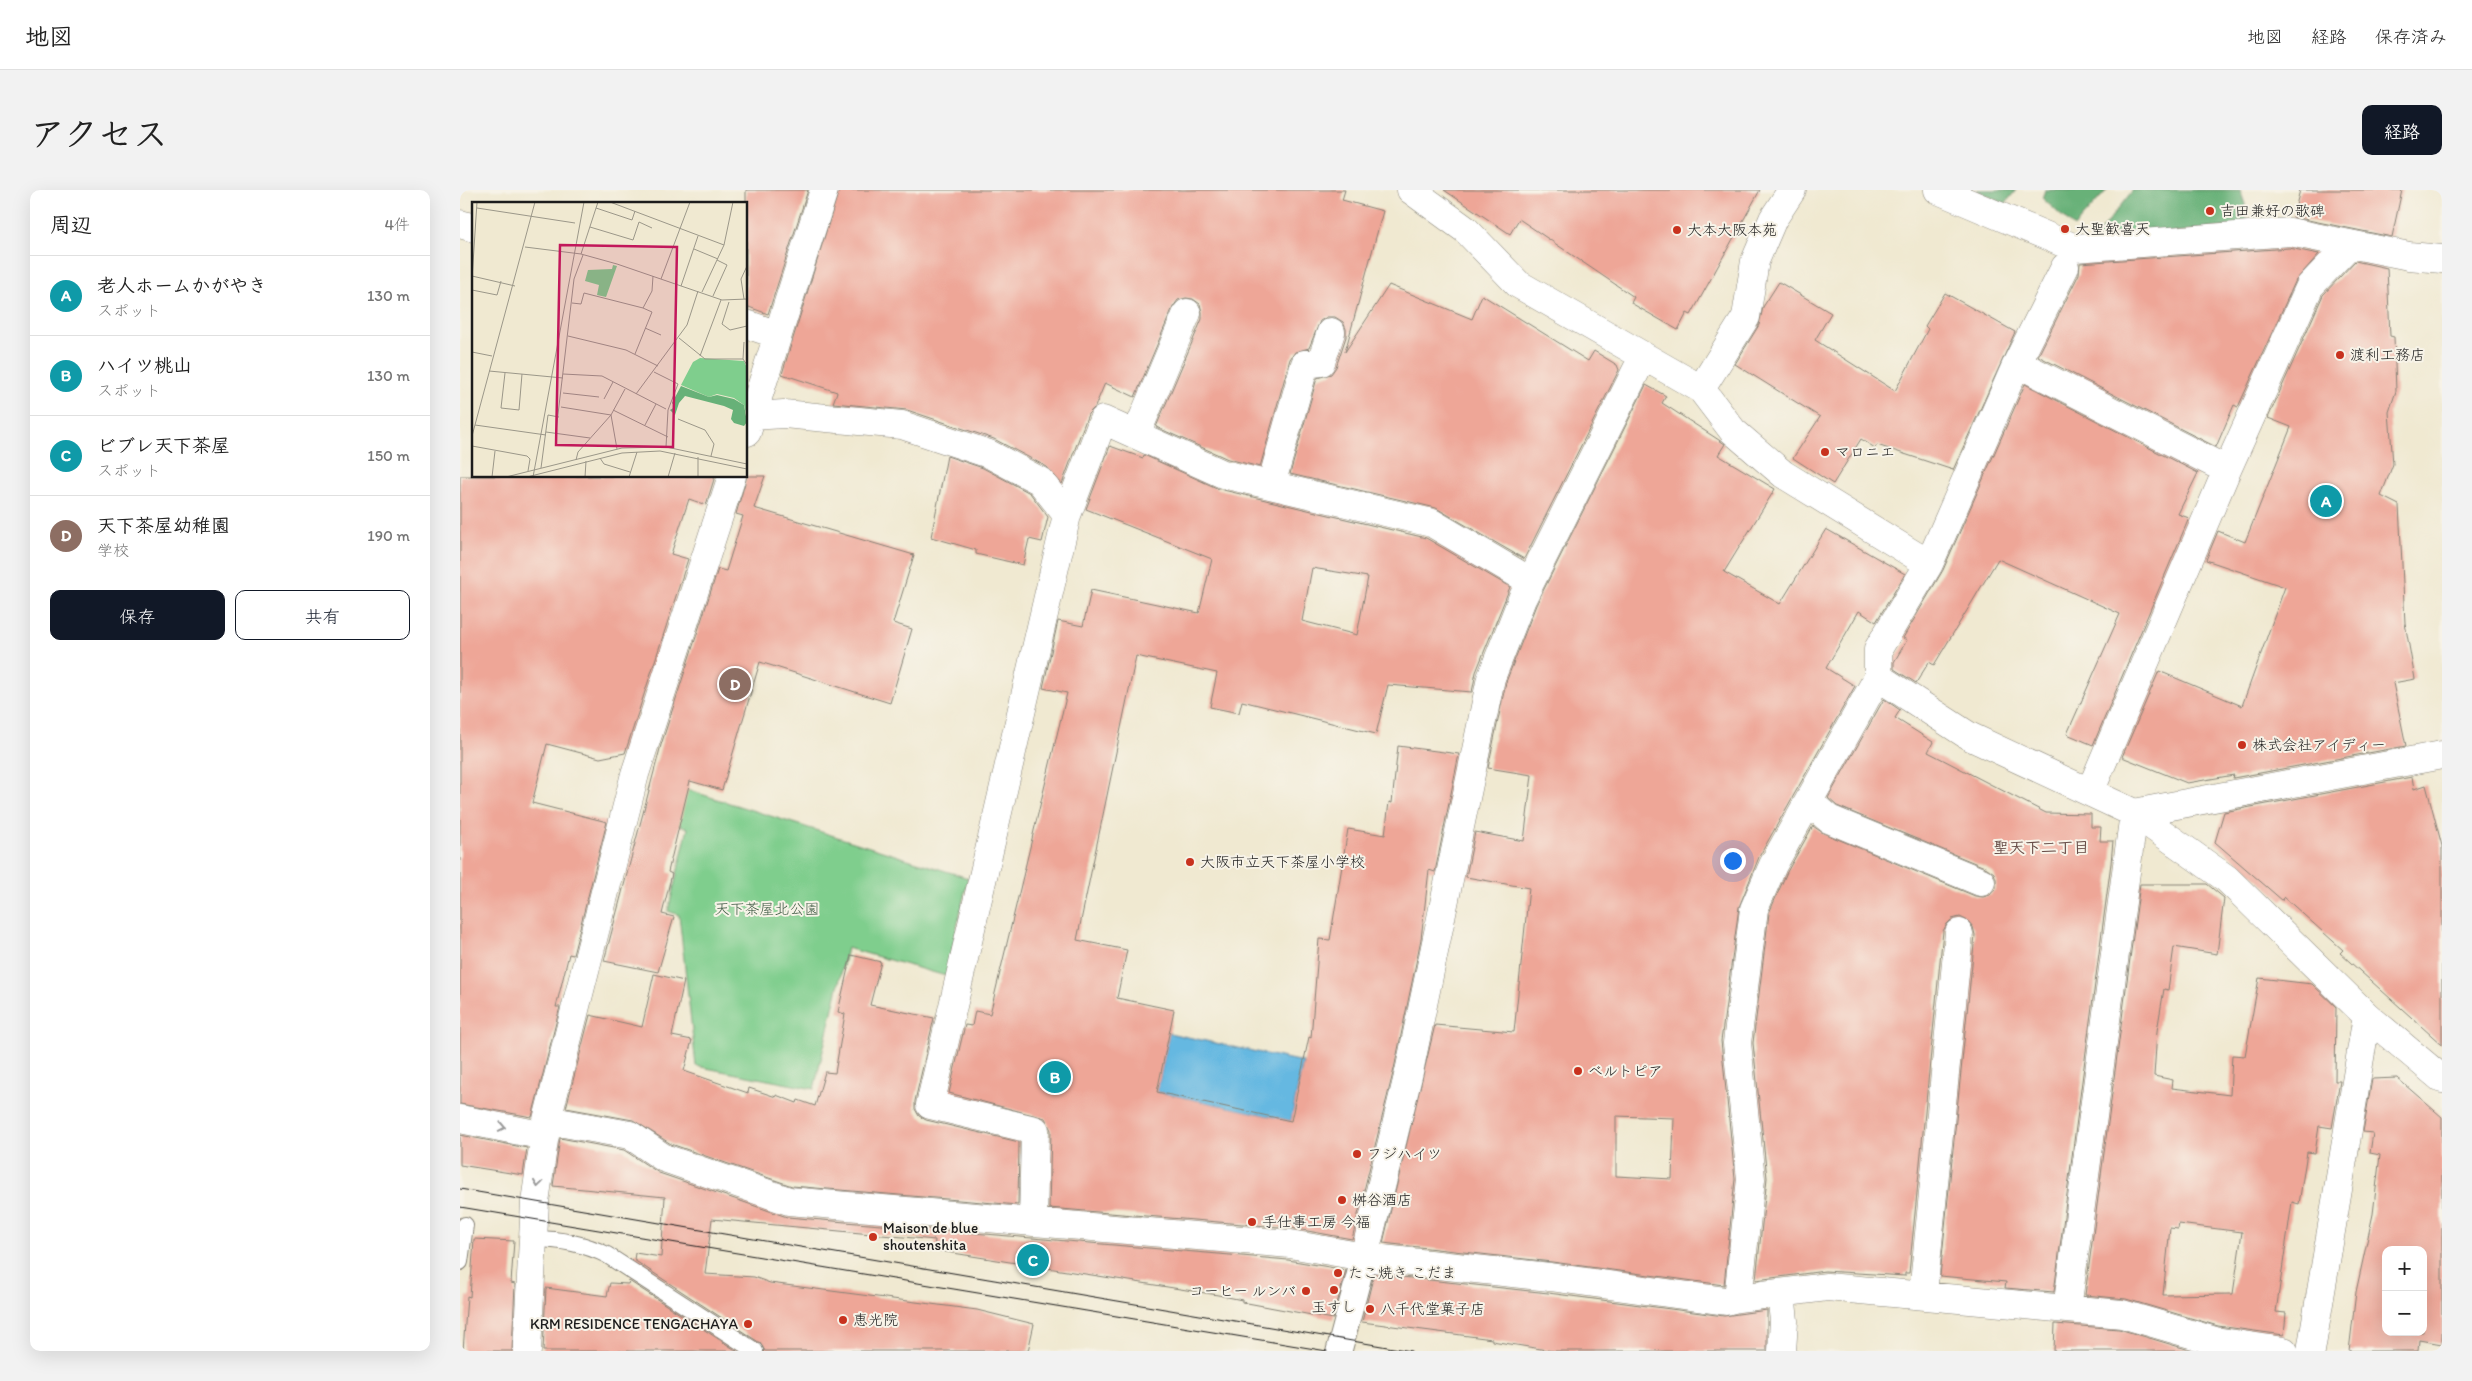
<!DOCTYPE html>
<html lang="ja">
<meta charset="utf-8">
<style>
:root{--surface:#fff;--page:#f2f2f2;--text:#222;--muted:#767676;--line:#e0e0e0;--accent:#111827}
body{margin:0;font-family:Itim,"Klee One",sans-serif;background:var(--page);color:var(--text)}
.controls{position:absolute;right:15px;bottom:15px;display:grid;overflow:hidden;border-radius:10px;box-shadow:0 5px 20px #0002}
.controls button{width:45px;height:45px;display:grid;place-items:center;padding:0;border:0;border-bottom:1px solid var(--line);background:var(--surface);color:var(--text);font:25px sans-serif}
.you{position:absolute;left:1272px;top:670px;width:18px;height:18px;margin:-12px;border:4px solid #fff;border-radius:50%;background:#1a73e8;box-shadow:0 0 0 8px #1a73e833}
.badge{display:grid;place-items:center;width:32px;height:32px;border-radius:50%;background:var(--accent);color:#fff;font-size:16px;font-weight:700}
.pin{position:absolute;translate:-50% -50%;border:2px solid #fff;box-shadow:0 1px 5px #0006}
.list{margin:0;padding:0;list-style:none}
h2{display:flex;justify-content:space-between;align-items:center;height:65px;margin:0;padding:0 20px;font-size:21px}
h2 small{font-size:16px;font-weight:400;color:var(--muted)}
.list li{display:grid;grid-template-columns:32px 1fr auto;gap:15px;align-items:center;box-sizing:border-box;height:80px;padding:0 20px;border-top:1px solid var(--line)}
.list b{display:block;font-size:19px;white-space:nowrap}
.list p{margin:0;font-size:16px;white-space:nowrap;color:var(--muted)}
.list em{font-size:16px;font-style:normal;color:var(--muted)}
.actions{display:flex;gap:10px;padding:15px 20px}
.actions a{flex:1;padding:11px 0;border:1px solid var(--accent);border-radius:10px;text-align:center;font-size:18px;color:var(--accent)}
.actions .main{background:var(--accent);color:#fff}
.map{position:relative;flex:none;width:1982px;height:1161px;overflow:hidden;border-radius:10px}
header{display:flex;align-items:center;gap:30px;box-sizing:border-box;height:70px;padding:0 25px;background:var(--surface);border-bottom:1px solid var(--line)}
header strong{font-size:24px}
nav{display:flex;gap:28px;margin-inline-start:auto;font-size:18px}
.intro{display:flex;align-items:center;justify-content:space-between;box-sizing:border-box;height:120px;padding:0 30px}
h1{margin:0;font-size:35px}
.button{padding:12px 22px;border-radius:10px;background:var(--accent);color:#fff;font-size:18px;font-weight:700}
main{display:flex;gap:30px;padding:0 30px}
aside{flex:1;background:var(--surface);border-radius:10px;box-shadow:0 5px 20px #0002}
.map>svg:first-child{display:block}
.green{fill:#7fce8d;stroke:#4e7554}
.forest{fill:#67b178;stroke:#42664a}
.water{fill:#65b8e1;stroke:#406a7e}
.building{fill:#eea697;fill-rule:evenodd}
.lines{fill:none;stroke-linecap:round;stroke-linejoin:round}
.service-casing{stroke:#868276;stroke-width:18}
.pedestrian-casing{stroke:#868276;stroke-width:27}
.minor-casing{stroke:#868276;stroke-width:29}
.tertiary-casing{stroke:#868276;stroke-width:29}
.service{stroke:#fff;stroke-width:16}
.pedestrian{stroke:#fff;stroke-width:25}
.minor{stroke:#fff;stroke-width:28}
.tertiary{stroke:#fff;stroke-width:28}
.tram{stroke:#1c1c1c;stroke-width:1}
.oneway{stroke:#999}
.poi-dot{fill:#c8321e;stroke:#f7f3e8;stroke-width:2}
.labels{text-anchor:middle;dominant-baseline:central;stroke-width:4;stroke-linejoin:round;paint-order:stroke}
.poi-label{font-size:15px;fill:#1c1c1c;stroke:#f7f3e8;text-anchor:start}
.park-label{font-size:15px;fill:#3f5a44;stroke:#f7f3e8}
.neighbourhood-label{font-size:16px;font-weight:bold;fill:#664c47;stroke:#f7f3e8}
.inset-road{fill:none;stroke:#9b9789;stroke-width:1}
.view{fill:#c2185b;fill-opacity:0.15;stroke:#c2185b;stroke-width:2.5}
.inset-edge{fill:none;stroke:#1c1c1c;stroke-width:2.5}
</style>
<header>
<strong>地図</strong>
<nav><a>地図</a><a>経路</a><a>保存済み</a></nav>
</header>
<div class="intro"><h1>アクセス</h1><a class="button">経路</a></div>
<main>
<aside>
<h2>周辺<small>4件</small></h2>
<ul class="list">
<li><span class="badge" style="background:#0f9aa8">A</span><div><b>老人ホームかがやき</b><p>スポット</p></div><em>130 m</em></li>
<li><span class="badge" style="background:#0f9aa8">B</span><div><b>ハイツ桃山</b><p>スポット</p></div><em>130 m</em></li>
<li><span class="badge" style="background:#0f9aa8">C</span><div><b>ビブレ天下茶屋</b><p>スポット</p></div><em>150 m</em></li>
<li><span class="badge" style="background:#8d6e63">D</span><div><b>天下茶屋幼稚園</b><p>学校</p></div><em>190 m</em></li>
</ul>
<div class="actions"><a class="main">保存</a><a>共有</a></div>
</aside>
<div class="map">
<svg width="1982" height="1161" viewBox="0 0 1982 1161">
<rect width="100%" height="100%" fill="#f7f3e8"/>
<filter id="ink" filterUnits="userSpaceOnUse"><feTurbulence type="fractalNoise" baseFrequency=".02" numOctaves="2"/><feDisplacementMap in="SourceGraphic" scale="10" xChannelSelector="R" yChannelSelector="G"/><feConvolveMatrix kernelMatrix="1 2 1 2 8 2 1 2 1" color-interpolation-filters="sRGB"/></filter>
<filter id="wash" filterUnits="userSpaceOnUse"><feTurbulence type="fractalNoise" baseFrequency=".0096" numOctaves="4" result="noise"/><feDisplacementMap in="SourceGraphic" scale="20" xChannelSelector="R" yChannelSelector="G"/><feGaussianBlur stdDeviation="1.12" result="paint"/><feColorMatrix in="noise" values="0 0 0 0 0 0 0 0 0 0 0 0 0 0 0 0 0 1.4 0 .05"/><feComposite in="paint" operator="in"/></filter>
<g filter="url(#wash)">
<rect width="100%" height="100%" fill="#f0e9d1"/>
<path class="green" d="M196,590L508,688L486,786L387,758L354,899L236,876L219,725L208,721L228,638L186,625Z"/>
<path class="forest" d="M1516,0H1556L1545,14Z
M1585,0H1647L1614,37L1582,8Z
M1673,0H1780L1785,14L1786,35L1633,50Z"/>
<path class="water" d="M709,843L843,872L831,931L697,902Z"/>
<g id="blocks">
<path class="building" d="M286,0H348L308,124L286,116Z
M379,0H885L882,10L923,21L885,162L929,95L1012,129L1022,105L1128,171L1134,161L1157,175L1159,180L1064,369L976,318L830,284L857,188L871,184L876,177L886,147V139L883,132L875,127H867L860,131L849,158L835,162L830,169L800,277L768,269L696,237L742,129V122L740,114L733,109L726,108L718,110L713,117L675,207L645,193L635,217L628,224L602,294L587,277L534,249L447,220L373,213L377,202L322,184Z
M984,0H1300L1231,125L1227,123L1218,140L1171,113L1174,107L1059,29L1050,44Z
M1840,0H1942L1932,47L1833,27Z
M1829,58L1859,64L1836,90L1778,217L1774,215L1756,257L1578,166L1619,84L1620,73Z
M1895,71L1927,78L1930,146L1934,147L1936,201L1929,222L1933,274L1921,306L1939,315L1945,433L1955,489L1933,493L1946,556L1773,588L1774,585L1727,593L1662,567L1699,481L1782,516L1825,397L1746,370L1758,341L1785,352L1831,237L1808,228L1863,105Z
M1319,92L1371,123L1355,150L1435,201L1468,139L1465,136L1485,103L1555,142L1493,280L1417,255L1415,258L1401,249L1373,294L1333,268L1360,227L1275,174L1299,135L1303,117Z
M1565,194L1738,283L1718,324L1729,328L1633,555L1607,544L1660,424L1538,369L1474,475L1469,472L1456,493L1434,479V472L1447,450L1443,448L1483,380Z
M1186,195L1206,206L1202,213L1265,254L1258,265L1315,299L1264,382L1320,414L1366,339L1445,384L1416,432L1399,421L1366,478L1395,496L1299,667L1279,717L1261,851L1275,989L1264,1095L1092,1072L923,1053L975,835L1054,842L1069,698L1006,687L1015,642L1064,651L1072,585L1028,578L1046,492L1076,415ZM1156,926L1214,928L1212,989L1156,986Z
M650,256L683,268L684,265L759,299L966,348L1050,397L1016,482L1012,502L928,495L916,544L782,511L779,523L750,517L757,483L676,466L617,750L667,760L657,808L714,820L697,902L831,931L849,847L851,848L859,749L870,750L888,639L925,645L929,612L932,613L938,556L999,564L975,682L969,680L961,749L934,879L892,1049L831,1038L589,1018L591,940L585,928L489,903L505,835L512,836L515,821L530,824L607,503L583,498L598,431L623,436L631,400L739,423L752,369L626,319ZM852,378L908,387L897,445L842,431Z
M487,266L523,278L570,303L588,327L582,352L569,349L563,375L516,364V360L471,347Z
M0,286H255L246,315L229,309L211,364L228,369L165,563L140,568L87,554L72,613L147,632L113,765L109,764L96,817H100L72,927L0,914Z
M287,286H305L294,318L454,365L433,433L452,439L430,513L300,472L262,600L230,591L208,682L212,684L202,724L214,727L198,782L144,771L201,555L258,379L266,381L283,326L276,324Z
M1424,509L1440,520L1435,528L1473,552L1468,562L1586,623L1631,624V637H1641L1640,651H1653L1651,673L1594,1102L1545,1098L1546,1092L1480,1086L1515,745L1513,737L1508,731L1500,727L1492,729L1487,734L1483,741L1449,1083H1445V1086L1365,1081L1296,1090L1307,988L1293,853L1309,723L1327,682L1353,636L1363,643L1515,706L1523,707L1530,705L1536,698V689L1534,683L1527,678L1377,616L1368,608Z
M1952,587L1954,599L1966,595L1982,656V855L1880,763L1883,760L1824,707L1823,711L1755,652L1764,622Z
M1680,694H1747L1764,708L1757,764L1714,757L1708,800L1704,799L1697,841L1694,886L1713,890L1712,898L1770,905L1772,865L1785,866L1799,788L1852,794L1876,817L1875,891H1880L1872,938L1859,936L1855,963L1847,962L1839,1014L1832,1012L1816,1122L1826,1123L1824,1145L1758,1136L1666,1109L1625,1105ZM1719,1034L1782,1042L1773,1104L1703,1105L1710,1038L1718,1039Z
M391,765L421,772L410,815L474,828L455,911V919L459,926L466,930L559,952L558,1015L332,996L211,954L173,930L106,918L130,825L182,837L194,784L224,791L212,846L232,850L224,881L288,903L289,898L316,907V905L337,913L338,910L355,916L365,882L375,883L385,824L378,822Z
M1937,888L1982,927V1154L1959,1150L1958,1161H1889L1896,1102L1913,1024L1920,965L1910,963L1913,943L1903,942L1912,889ZM1926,1060H1963V1142H1926Z
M0,945L67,958L63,985L0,975Z
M100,948L164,960L199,983L327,1027L828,1070L886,1080L873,1129L782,1112V1110L758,1105L474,1060L475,1050L252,1029L245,1084L294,1087L310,1093L517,1120L574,1134L568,1161H305L300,1153L174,1070L175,1063L201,1067L205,1007L93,996Z
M14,1049L54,1051L51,1093L55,1094L52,1161H3L7,1106L10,1107Z
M914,1084L1088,1103L1264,1126L1307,1120V1161H1093L1032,1151V1149L902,1132Z
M169,1091L277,1161H83L86,1098L147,1106L150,1093L168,1094Z
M1595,1134L1659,1139L1733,1161H1594Z"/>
</g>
</g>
<g filter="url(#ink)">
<use href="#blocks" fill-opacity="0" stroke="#868276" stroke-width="1"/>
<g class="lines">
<g class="service-casing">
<path id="service" d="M73,1049C100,1049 123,1053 147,1065L295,1161
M0,1072L5,1035"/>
</g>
<g class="pedestrian-casing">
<path id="pedestrian" d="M879,1161L904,1067"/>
</g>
<g class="minor-casing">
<path id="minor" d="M951,0L1006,40L1058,94L1241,199L1273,241L1323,284L1469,374
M1478,0L1615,58L1830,42L1949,66L1982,69
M0,34L14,38
M286,134L318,145
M1557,173L1767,280
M1241,199L1286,127L1295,71L1313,29L1332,0
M292,226L324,224L442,235L529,264L580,291L607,325L470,915L575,940L573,1032
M287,242L364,0
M676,245L727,123
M811,295L845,174L861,172L871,142
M607,325L643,230L763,284L972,333L1070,391
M1418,487L1509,546L1674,623L1607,1119
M1630,602L1767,280L1850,96L1890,54
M1349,612L1369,629L1521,692
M0,929L85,946
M87,930L170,945L204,968L329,1011L830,1054L904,1067L1090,1087L1266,1111L1278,1108L1367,1097L1662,1124L1755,1151L1824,1161
M904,1067L949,882L1031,488L1062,409L1183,167
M1321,1103L1324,1131L1322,1161
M1463,1104L1499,743
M1278,1108L1291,989L1277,853L1294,719L1313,675L1418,487V459L1469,374L1557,173L1605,77
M67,1161L75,1012L87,930L175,584L272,286"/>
</g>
<g class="tertiary-casing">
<path id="tertiary" d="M1674,623L1767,689L1907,826L1982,889
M1674,623L1982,565
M1851,1161L1907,826"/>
</g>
<use href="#service" class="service"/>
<use href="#pedestrian" class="pedestrian"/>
<use href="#minor" class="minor"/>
<use href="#tertiary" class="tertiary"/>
<path class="tram" d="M0,999L951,1161
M0,1017L867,1161"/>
</g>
<defs><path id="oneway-chevron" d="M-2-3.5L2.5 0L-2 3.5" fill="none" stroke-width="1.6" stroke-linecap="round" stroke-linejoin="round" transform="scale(1.25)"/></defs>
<g class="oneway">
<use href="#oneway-chevron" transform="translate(42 937) rotate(11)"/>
<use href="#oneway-chevron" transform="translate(78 994) rotate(98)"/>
</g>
</g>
<g class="poi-dot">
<circle cx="1750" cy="21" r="5"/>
<circle cx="1605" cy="39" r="5"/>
<circle cx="1217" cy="40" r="5"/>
<circle cx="1880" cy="165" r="5"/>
<circle cx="1365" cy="262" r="5"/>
<circle cx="1782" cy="555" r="5"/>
<circle cx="730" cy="672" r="5"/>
<circle cx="1118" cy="881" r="5"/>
<circle cx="897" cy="964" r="5"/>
<circle cx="882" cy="1010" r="5"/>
<circle cx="792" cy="1032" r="5"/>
<circle cx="413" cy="1047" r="5"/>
<circle cx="878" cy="1083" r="5"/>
<circle cx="874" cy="1100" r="5"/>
<circle cx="846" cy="1101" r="5"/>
<circle cx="910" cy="1119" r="5"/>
<circle cx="383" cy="1130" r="5"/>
<circle cx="288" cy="1134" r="5"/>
</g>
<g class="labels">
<g class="poi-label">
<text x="1760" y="21">吉田兼好の歌碑</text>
<text x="1615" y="39">大聖歓喜天</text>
<text x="1227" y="40">大本大阪本苑</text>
<text x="1890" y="165">渡利工務店</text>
<text x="1375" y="262">マロニエ</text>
<text x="1792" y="555">株式会社アイディー</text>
<text x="740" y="672">大阪市立天下茶屋小学校</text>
<text x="1128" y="881">ベルトピア</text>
<text x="907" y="964">フジハイツ</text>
<text x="892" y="1010">桝谷酒店</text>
<text x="802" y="1032">手仕事工房 今福</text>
<text x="423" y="1038">Maison de blue<tspan x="423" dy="17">shoutenshita</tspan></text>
<text x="888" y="1083">たこ焼き こだま</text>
<text x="836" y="1101" text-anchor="end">コーヒー ルンバ</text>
<text x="874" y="1117" text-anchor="middle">玉すし</text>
<text x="920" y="1119">八千代堂菓子店</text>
<text x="393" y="1130">恵光院</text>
<text x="278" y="1134" text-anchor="end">KRM RESIDENCE TENGACHAYA</text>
</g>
<g class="park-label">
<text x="307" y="719">天下茶屋北公園</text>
</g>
<g class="neighbourhood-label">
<text x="1581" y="657">聖天下二丁目</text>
</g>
</g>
<g transform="translate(12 12)">
<rect width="275" height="275" fill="#f0e9d1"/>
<path d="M141,63L145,64L134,95L125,93L127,83L113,79L116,68L140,67ZM228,156L272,159L275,166V216L272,203L262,196L245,192L237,195L209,183L221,160Z" fill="#7fce8d"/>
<path d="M209,184L237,195L245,193L262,197L272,203L275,220L272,224L262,221L259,217L261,208L252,204L213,194L207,201L203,213L198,208L203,205L200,201Z" fill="#67b178"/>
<path class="inset-road" d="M138,0L252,43M5,6L103,21M124,6L160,18L163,9M118,25L161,38L167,20L180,26M53,45L109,52L145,62L250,98L275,97M222,47L246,57M109,52L126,0M0,74L43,84M0,77L5,0M189,77L218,0M209,84L226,34M0,88L25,93L29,79M230,90L252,43L261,0M241,94L255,63L245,58M272,97L269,77L275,64M257,100L250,122L258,128L275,124M100,101L109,102L112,91L171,106L180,89L181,74M173,126L189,133M96,134L154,148L186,164M207,136L233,157H271M272,140L271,157L275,163M0,150L20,154M163,152L180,110L171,106M228,154L249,98M17,169L91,176M182,170L206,182L196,208L194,245M33,171L29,206L47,208L50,172M91,172L130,174L194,207M91,191L127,195M164,192L215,123L226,89M132,197L141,180M89,205L139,213M141,208L196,235M139,213L145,247M206,217L233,228L242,242L239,254M3,223L74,233M173,223L184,202M84,229L102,77L111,53M74,230L118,236M0,234L63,0M0,244L55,254L58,257L56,269M226,255V275M128,256L132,262L158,270M104,258L106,250L139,213L153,187M69,266L76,213L87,215M20,275L23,249M34,275L150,246L194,245L275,262M55,275L150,251L188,249L275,267M61,275L112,0M113,275L114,259M157,275L165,250M196,275L203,251"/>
<path class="view" d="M88,43L205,45L201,245L84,243Z"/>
<rect width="275" height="275" class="inset-edge"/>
</g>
</svg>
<div class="controls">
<button>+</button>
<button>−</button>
</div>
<div class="you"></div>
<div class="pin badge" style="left:1866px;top:311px;background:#0f9aa8">A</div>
<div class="pin badge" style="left:595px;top:887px;background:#0f9aa8">B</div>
<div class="pin badge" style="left:573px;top:1070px;background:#0f9aa8">C</div>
<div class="pin badge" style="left:275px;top:494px;background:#8d6e63">D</div>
</div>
</main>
